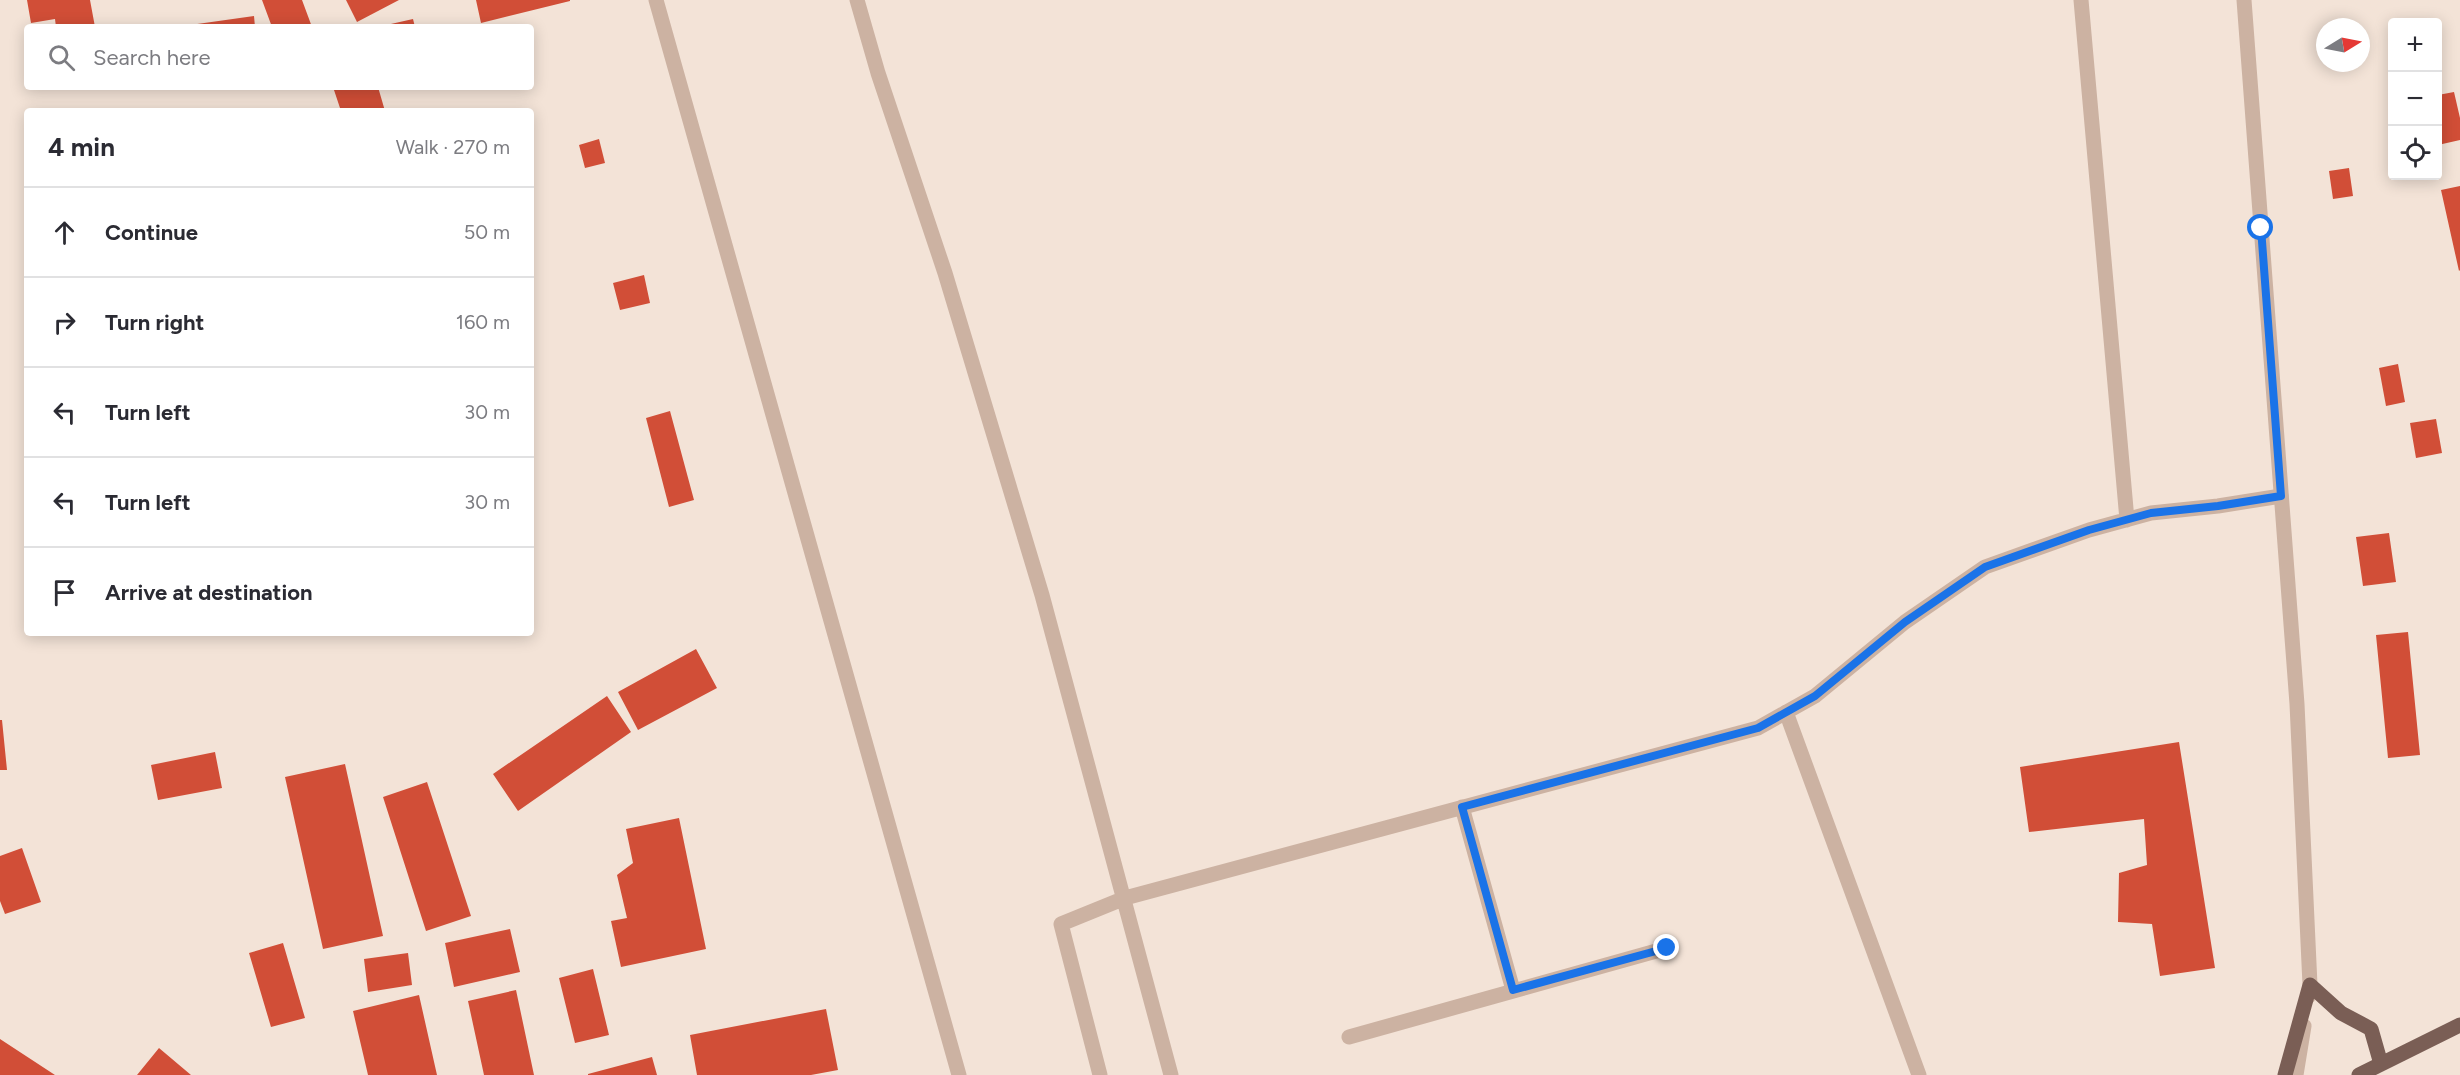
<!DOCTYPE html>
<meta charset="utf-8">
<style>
:root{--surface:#fff;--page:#f7f7f7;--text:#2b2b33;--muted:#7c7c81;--line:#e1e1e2}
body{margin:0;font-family:Figtree,sans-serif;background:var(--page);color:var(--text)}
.controls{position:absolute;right:18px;top:18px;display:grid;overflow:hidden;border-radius:6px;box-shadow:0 3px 15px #0003}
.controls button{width:54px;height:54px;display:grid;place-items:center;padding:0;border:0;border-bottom:2px solid var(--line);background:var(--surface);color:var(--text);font:30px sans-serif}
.compass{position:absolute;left:2316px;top:18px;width:54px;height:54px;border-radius:50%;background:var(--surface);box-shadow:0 3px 15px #0003;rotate:80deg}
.stop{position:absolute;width:18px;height:18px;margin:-14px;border:4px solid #1a73e8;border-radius:50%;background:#fff}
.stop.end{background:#1a73e8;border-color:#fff;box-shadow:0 2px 6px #0008}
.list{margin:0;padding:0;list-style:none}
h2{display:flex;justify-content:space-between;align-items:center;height:78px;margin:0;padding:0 24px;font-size:26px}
h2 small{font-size:20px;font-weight:400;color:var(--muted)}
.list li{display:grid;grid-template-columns:39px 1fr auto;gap:18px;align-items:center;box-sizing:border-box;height:90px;padding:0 24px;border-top:2px solid var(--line)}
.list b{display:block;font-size:22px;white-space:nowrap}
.list em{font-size:20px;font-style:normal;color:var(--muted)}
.icon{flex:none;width:33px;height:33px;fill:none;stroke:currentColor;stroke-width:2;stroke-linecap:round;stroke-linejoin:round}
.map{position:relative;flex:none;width:2460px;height:1075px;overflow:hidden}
.search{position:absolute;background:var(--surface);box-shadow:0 3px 15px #0003;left:24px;top:24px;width:510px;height:66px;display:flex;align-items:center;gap:15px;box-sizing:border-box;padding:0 21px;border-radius:6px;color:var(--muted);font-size:22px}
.panel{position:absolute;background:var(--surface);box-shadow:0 3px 15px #0003;left:24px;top:108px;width:510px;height:528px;border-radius:6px}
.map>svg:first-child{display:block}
.building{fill:#d14e37}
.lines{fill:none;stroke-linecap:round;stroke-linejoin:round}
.lane{stroke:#ccb2a2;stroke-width:15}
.street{stroke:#ccb2a2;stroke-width:15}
.primary{stroke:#7a5e55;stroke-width:15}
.route{stroke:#1a73e8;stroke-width:8}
</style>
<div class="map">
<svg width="2460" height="1075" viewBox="0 0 2460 1075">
<rect width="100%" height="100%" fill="#f3e3d7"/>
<path class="building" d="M27,0H90L95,27H56L55,19L31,23Z
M262,0H302L312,27H272Z
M346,0H399L357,22Z
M476,0H570V1L481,23Z
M254,16L255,27H183V26Z
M413,19L415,27H382V26Z
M333,87H378L385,111H341Z
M2454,92L2460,118V140L2438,145V95Z
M599,139L605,163L585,168L579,145Z
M2349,168L2353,196L2333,199L2329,171Z
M2460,186V270L2459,271L2441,190Z
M644,275L650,303L620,310L613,283Z
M2398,364L2405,402L2386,406L2379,368Z
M670,411L694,500L669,507L646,418Z
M2436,419L2442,453L2416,458L2410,423Z
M2389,533L2396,582L2363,586L2356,537Z
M2408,632L2420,755L2388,758L2376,635Z
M696,649L717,688L638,730L618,692Z
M607,696L631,732L518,811L493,774Z
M0,720H2L7,770H0Z
M2179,742L2215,968L2160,976L2152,924L2118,922L2119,873L2147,865L2144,819L2029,832L2020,767Z
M215,752L222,788L158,800L151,765Z
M345,764L383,936L323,949L285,777Z
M427,782L471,916L426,931L383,797Z
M679,818L706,949L621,967L611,921L627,918L617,875L633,863L626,829Z
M22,848L41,902L5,914L0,901V856Z
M510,929L520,972L454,987L445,943Z
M283,943L305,1018L271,1027L249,953Z
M408,953L412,985L368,992L364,959Z
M593,969L609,1035L575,1043L559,978Z
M516,990L534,1075H484L468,1001Z
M419,995L437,1075H368L353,1011Z
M826,1009L838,1070L811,1075H697L690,1035Z
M0,1039L55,1075H0Z
M159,1048L191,1075H137Z
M652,1057L657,1075H588V1074Z"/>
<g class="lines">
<path class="lane" d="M857,0L878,73L945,273L1042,595L1171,1075
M2081,0L2127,520
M1786,712L1919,1075
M1462,807L1513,990
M1349,1037L1667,948
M1100,1075L1061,924L1125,898L1758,728L1815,696L1905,622L1985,567L2089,530L2151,513L2218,506L2281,496"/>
<path class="street" d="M656,0L959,1075
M2244,0L2297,704L2310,985L2308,997
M2296,1075L2304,1026"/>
<path class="primary" d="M2285,1075L2310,985L2341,1013L2371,1029L2381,1064
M2359,1075L2460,1025"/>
</g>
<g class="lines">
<path class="route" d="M1667,948L1513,990L1462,807L1758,728L1815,696L1905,622L1985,567L2089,530L2151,513L2218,506L2281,496L2261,228"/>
</g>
</svg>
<div class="controls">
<button>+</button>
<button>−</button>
<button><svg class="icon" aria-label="locate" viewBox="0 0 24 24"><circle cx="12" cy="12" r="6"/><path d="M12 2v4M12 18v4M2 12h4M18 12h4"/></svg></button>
</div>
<svg class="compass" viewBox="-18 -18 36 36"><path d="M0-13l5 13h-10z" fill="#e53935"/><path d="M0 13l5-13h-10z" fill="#7c7c81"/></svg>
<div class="stop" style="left:2261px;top:228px"></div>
<div class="stop end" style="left:1667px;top:948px"></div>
<div class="search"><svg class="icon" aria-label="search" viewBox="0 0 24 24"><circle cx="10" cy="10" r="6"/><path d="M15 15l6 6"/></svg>Search here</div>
<section class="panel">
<h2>4 min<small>Walk · 270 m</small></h2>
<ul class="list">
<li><svg class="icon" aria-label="ahead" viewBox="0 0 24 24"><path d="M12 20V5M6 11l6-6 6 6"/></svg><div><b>Continue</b></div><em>50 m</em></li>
<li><svg class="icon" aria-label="right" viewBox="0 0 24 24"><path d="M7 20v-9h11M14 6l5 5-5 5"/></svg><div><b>Turn right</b></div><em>160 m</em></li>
<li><svg class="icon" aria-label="left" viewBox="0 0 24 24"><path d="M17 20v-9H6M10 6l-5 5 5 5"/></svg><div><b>Turn left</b></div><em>30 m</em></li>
<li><svg class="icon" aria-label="left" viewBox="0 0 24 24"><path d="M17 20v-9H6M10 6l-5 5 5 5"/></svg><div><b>Turn left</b></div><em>30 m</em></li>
<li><svg class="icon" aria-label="arrive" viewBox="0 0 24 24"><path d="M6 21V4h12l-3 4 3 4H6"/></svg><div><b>Arrive at destination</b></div></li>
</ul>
</section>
</div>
